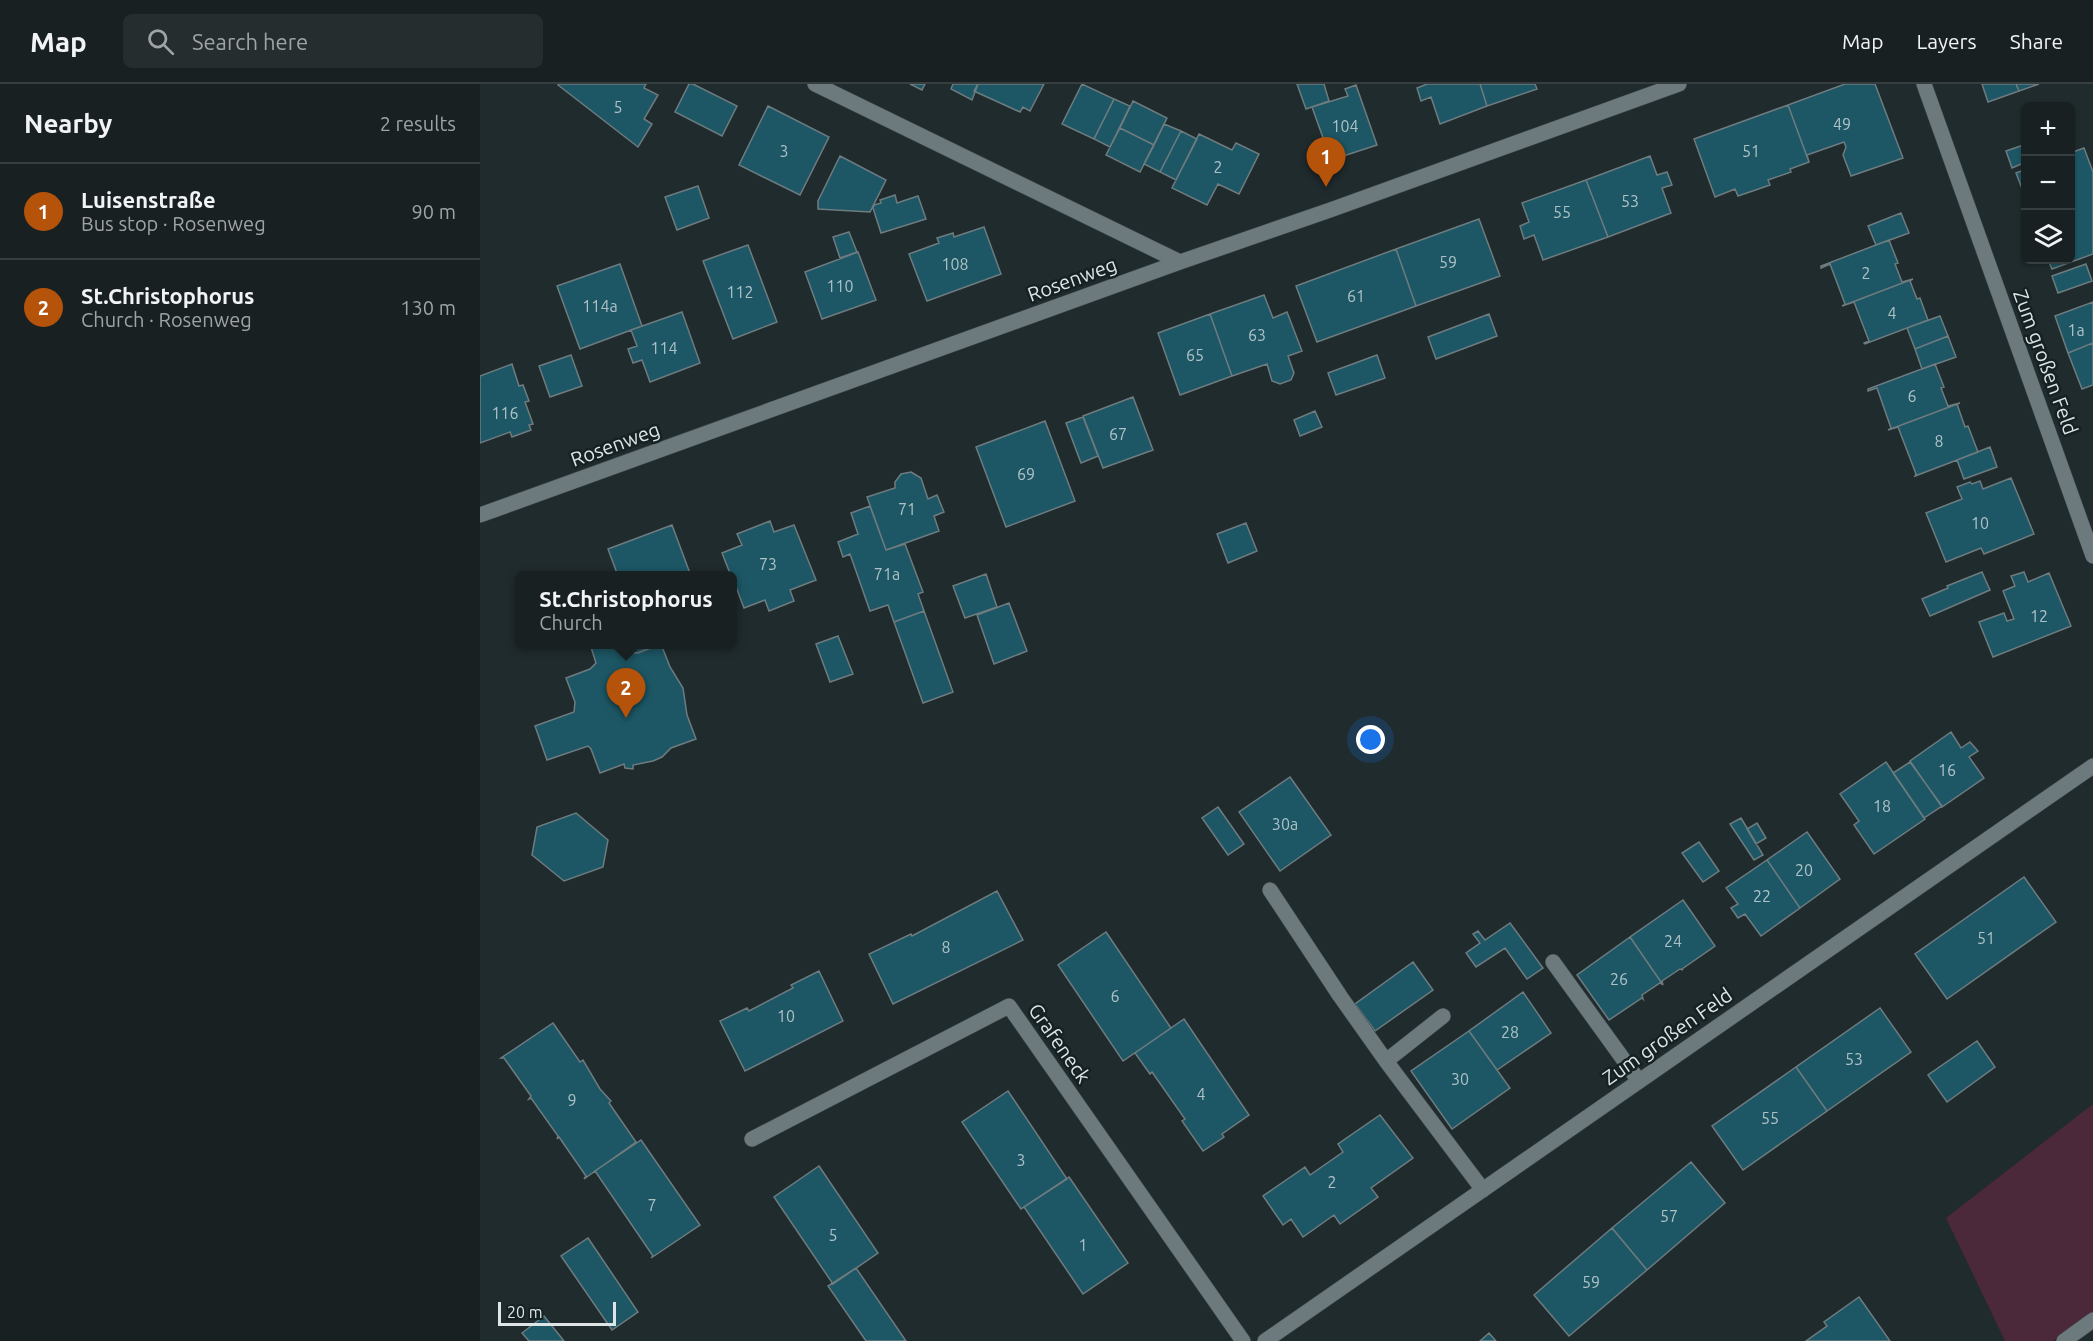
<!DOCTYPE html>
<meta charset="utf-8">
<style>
:root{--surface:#182022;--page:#252d2f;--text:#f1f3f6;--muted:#9fa3a5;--line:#363e40;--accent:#b45309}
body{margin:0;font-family:Ubuntu,sans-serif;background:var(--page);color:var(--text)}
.controls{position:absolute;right:18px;top:18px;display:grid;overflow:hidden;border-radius:9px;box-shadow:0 2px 4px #0004}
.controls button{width:54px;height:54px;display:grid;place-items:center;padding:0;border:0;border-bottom:2px solid var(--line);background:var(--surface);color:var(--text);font:30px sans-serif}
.scale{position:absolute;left:18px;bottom:15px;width:118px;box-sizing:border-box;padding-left:6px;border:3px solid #dee5e7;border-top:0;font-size:16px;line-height:21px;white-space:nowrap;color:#dee5e7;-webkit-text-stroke:4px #162124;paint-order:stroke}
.you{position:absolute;left:891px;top:656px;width:21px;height:21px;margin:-15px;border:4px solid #fff;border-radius:50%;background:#1a73e8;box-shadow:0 0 0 9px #1a73e833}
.badge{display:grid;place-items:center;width:39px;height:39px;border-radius:50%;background:var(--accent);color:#fff;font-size:20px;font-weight:700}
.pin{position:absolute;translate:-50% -50px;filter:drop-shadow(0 2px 3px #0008)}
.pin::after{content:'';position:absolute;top:32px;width:21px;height:18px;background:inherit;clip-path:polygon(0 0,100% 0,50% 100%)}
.popup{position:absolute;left:35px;top:487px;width:222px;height:78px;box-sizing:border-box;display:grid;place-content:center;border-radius:9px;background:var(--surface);filter:drop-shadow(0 2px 4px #0005);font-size:20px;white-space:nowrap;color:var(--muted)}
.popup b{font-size:22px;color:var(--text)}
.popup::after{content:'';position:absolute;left:50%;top:100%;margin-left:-12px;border:12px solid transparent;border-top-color:var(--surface)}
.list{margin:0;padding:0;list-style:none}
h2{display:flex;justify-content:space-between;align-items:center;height:78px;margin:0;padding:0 24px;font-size:26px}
h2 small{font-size:20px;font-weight:400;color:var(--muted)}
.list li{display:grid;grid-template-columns:39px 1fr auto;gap:18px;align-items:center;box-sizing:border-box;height:96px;padding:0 24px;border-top:2px solid var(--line)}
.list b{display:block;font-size:22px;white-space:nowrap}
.list p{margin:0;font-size:20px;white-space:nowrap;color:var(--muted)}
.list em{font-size:20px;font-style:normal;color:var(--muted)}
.icon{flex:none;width:33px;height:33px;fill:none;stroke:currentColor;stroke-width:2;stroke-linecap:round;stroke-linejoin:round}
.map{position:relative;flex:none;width:1613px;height:1257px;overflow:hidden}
header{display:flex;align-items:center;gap:36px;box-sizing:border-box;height:84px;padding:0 30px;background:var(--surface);border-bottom:2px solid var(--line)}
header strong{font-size:28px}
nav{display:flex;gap:33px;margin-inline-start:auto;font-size:21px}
.search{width:420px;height:54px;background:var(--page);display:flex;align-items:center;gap:15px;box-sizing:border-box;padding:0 21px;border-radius:9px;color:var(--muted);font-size:22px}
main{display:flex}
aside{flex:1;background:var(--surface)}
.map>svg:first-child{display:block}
.green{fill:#4b283a}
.building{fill:#1d5765;stroke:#6e7b7f;stroke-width:1.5}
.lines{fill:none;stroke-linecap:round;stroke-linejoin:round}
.minor-casing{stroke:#404a4c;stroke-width:16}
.minor{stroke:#6c797d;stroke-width:15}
.labels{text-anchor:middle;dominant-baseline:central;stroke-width:5;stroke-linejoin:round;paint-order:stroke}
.number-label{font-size:16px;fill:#aec2c6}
.street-label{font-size:20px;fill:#dee5e7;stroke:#162124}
</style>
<header>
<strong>Map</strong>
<div class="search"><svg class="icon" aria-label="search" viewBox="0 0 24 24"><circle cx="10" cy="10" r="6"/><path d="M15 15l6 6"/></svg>Search here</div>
<nav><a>Map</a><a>Layers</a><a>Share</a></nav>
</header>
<main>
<aside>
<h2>Nearby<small>2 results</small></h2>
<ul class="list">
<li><span class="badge">1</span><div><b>Luisenstraße</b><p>Bus stop · Rosenweg</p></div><em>90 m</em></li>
<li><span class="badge">2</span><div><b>St.Christophorus</b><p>Church · Rosenweg</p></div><em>130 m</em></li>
</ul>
</aside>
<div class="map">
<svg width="1613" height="1257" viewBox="0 0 1613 1257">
<rect width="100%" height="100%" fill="#202b2e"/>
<path class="green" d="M1613,1020V1231L1573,1257H1525L1466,1134Z"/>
<path class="building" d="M79,0H166L164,4L178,11L164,35L172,40L158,63L78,1Z
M209,0H213L257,22L242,52L195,28Z
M430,0H445L442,6Z
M473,0H498L492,16L471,5Z
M498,0H564L550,27L543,23L540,28L496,8L494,7Z
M602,0L634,15L614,55L582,40Z
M817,0H844L849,17L826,25Z
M947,0H1000L1007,22L960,40L951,13L941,17L937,4Z
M1000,0H1055L1057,5L1007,22Z
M1365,0H1395L1423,74L1371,92L1363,71L1366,63L1364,58L1327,71L1329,78L1308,21Z
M1502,0H1536L1539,7L1508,18Z
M1536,0H1559L1539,7Z
M876,1L897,61L851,76L832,23L868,12L865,5Z
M634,15L650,22L630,63L614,55Z
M653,17L687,34L674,61L640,44Z
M1308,21L1329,78L1310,85L1311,88L1288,96L1290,101L1258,112L1255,105L1235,113L1214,55Z
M288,22L349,53L320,111L259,81Z
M684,40L701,47L680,88L664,80Z
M640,44L674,61L660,88L626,71Z
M701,47L717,55L696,96L680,88Z
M719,50L752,66L756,59L779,70L759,110L738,100L727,121L692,104Z
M1546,60V78L1532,84L1526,67Z
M1604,64L1613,88V170L1572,185L1568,176H1590V69Z
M360,72L406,96L390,128L338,125V117Z
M1170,72L1177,91L1187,88L1192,101L1182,104L1191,129L1128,153L1106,96Z
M1546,85V115L1536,89Z
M1106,96L1128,153L1063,176L1054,151L1044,155L1040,142L1049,138L1042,119Z
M218,102L229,134L197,146L185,113Z
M415,111L417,119L438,112L446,135L401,149L393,124L394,121L401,119L400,116Z
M1421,129L1429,149L1396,161L1388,142Z
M999,135L1020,192L936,222L916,165Z
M504,143L521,190L447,217L429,170L459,159L457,154L473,149L474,153Z
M369,148L377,168L360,174L353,153Z
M1409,156L1418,179L1415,180L1422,198L1433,195L1362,222L1365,220L1350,180L1341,184V182Z
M268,161L297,238L253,255L223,177Z
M916,165L936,222L837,258L816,202Z
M378,168L396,216L342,235L325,188Z
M140,180L162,242L100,265L77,202Z
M1606,180L1612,197L1578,209L1572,192Z
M1433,195L1430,197L1437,215L1440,214L1448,236L1385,260L1384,259L1389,257L1374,218L1362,222Z
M784,211L793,234L807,228L822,267L808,272L814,289L811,296L800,300L792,297L787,280L752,292L730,230Z
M1613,218V259L1588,269L1575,232Z
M202,228L220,279L170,298L162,276L153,279L148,265L157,262L151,246Z
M730,230L752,292L700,311L678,249Z
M1009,230L1017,252L956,275L948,253Z
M1460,232L1468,252L1435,265L1427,244Z
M1468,252L1476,273L1442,285L1435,265Z
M1613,259V301L1602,305L1588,269Z
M91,271L102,302L70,313L59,282Z
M897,271L905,294L856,311L848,289Z
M32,280L39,302L43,301L49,317L45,318L53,340L49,341L51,346L32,353L30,348L0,359V292Z
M1455,280L1464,303L1461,304L1468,322L1480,319L1408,346L1411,344L1397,304L1388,307V305Z
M653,313L673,366L623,384L603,332Z
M1480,319L1477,320L1485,343L1488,342L1498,368L1435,392L1436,390L1418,343L1408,346Z
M835,327L842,343L820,352L814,336Z
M603,333L618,372L601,379L586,339Z
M565,337L595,417L526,443L496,363Z
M1510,363L1517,383L1484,395L1477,376Z
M431,388L441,394L448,415L457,411L464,428L454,432L459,447L406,466L387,413L415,404V398L421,390Z
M1531,394L1554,450L1504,470L1501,464L1466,478L1446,429L1482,415L1477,403L1490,398L1492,400L1500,397L1503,405Z
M390,422L406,466L425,460L443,508L438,510L444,527L414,538L408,521L390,527L370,470L363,473L358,458L378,450L371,429Z
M290,437L294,448L314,441L336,496L310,506L314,517L289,527L285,516L264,524L252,492H251L242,469L262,461L257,450Z
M766,439L777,467L748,479L737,450Z
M192,441L211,492H138L128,465Z
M1502,488L1510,506L1450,532L1442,515L1468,504L1467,502Z
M1544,488L1548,498L1569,489L1591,542L1513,573L1499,538L1524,529L1527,537L1534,535L1523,507L1535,502L1531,492Z
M506,490L517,523L485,534L473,502Z
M529,519L547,567L514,580L497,531Z
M444,527L473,608L443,619L414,538Z
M358,552L373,590L350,598L336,560Z
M110,560H145L148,568L157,569L181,560L190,583L203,604L207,631L216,655L191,664L182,673L173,677L153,681V685L145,684L144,680L120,689L111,665L108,662L67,676L55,642L94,628L95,618L86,594L110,585L116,579Z
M145,560H181L158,569L148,568Z
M1471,648L1481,664L1490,658L1498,667L1489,673L1504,694L1462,723L1430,677Z
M1406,678L1445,735L1394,770L1374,741L1379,737L1360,710Z
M1430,678L1462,722L1444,734L1413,689Z
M810,693L851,751L800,787L759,728Z
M738,723L764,760L748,771L722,734Z
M96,729L128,756L123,783L84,797L52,771L57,743Z
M1261,734L1283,771L1274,776L1250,740Z
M1277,739L1286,754L1276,760L1267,745Z
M1327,748L1360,795L1320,824L1287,776Z
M1219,758L1239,787L1223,798L1202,769Z
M1287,776L1320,824L1281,852L1265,830L1258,834L1251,824L1258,820L1246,804Z
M1544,793L1576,838L1467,915L1435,870Z
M517,807L543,856L413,920L389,870L431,850L432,852Z
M1203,816L1235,862L1202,885L1203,886L1200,885L1182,897L1183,901L1150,853Z
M1030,839L1063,884L1047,895L1025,864L996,883L986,869L1000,859L993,850L998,847L1005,856Z
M626,848L691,944L643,977L578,881Z
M1150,853L1183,901L1180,899L1162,911L1163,915L1162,914L1129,936L1097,891Z
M933,878L953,906L895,947L875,920Z
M339,887L363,937L265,987L240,937L267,924L269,927L313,904L311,901Z
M1043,908L1071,949L1017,986L989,947Z
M1400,924L1431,968L1347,1027L1316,983Z
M704,935L769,1031L742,1050L744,1053L723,1067L702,1037L705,1035L672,988L670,990L655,969Z
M73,939L100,978L103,976L120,1005L131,1017L129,1019L156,1058L104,1095L106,1092L79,1053L77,1055L78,1052L51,1014L49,1015L51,1012L24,974H21Z
M989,947L1030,1004L972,1045L931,987Z
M1497,957L1515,983L1467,1018L1448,991Z
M1316,983L1347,1027L1263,1086L1232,1042Z
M528,1007L587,1095L541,1125L482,1038Z
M900,1031L933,1074L891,1104L898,1113L860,1140L854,1131L823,1153L811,1135L803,1141L783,1112L825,1083L830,1091L863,1068L858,1060Z
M161,1056L220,1141L171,1174L173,1172L115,1087Z
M1211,1078L1245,1119L1167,1186L1132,1144Z
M339,1082L398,1169L353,1200L294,1113Z
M589,1093L648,1179L603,1210L544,1123Z
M1132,1144L1167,1186L1089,1252L1054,1211Z
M108,1154L158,1228L132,1246L81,1172Z
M376,1184L426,1257H386L348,1202Z
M1379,1213L1410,1257H1326L1347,1242L1344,1238Z
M64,1232L84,1257H49L42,1249Z
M1009,1249L1016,1257H1000Z"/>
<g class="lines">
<g class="minor-casing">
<path id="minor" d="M335,0L700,178
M1444,0L1613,472
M0,431L700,178L853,125L1199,0
M790,806L860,912L906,977
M1073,878L1159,997
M963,932L906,977L1003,1106
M272,1055L529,922L763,1257
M785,1257L1613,682
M1584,1257L1613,1236"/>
</g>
<use href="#minor" class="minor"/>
</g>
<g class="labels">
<g class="number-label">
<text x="138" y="23">5</text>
<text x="1362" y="40">49</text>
<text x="865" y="42">104</text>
<text x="304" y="67">3</text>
<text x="1271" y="67">51</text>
<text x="738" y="83">2</text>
<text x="1150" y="117">53</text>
<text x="1082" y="128">55</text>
<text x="968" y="178">59</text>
<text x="475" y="180">108</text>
<text x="1386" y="189">2</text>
<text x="360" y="202">110</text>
<text x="260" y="208">112</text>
<text x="876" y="212">61</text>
<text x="120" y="222">114a</text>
<text x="1412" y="229">4</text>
<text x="1596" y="246">1a</text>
<text x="777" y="251">63</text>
<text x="184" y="264">114</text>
<text x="715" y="271">65</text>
<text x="1432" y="312">6</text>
<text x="25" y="329">116</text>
<text x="638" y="350">67</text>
<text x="1459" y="357">8</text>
<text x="546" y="390">69</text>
<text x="427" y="425">71</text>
<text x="1500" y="439">10</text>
<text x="288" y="480">73</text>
<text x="407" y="490">71a</text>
<text x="1559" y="532">12</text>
<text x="1467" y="686">16</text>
<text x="1402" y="722">18</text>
<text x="805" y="740">30a</text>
<text x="1324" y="786">20</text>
<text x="1282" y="812">22</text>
<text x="1506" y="854">51</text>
<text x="1193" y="857">24</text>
<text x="466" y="863">8</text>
<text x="1139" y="895">26</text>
<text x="635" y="912">6</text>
<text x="306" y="932">10</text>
<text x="1030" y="948">28</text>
<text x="1374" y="975">53</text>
<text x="980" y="995">30</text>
<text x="721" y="1010">4</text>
<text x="92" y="1016">9</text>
<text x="1290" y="1034">55</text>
<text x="541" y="1076">3</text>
<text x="852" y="1098">2</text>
<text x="172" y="1121">7</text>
<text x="1189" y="1132">57</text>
<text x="353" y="1151">5</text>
<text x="603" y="1161">1</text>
<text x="1111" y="1198">59</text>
</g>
<g class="street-label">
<text transform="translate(592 195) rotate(-20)">Rosenweg</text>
<text transform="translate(1566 278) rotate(70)">Zum großen Feld</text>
<text transform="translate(135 360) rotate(-20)">Rosenweg</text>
<text transform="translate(1187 952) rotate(-35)">Zum großen Feld</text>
<text transform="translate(580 959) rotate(55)">Grafeneck</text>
</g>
</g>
</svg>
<div class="controls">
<button>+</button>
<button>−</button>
<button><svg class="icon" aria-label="layers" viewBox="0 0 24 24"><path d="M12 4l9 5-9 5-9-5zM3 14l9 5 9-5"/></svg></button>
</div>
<div class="scale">20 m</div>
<div class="you"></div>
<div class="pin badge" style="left:846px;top:103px">1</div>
<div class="pin badge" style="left:146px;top:634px">2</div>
<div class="popup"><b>St.Christophorus</b>Church</div>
</div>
</main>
